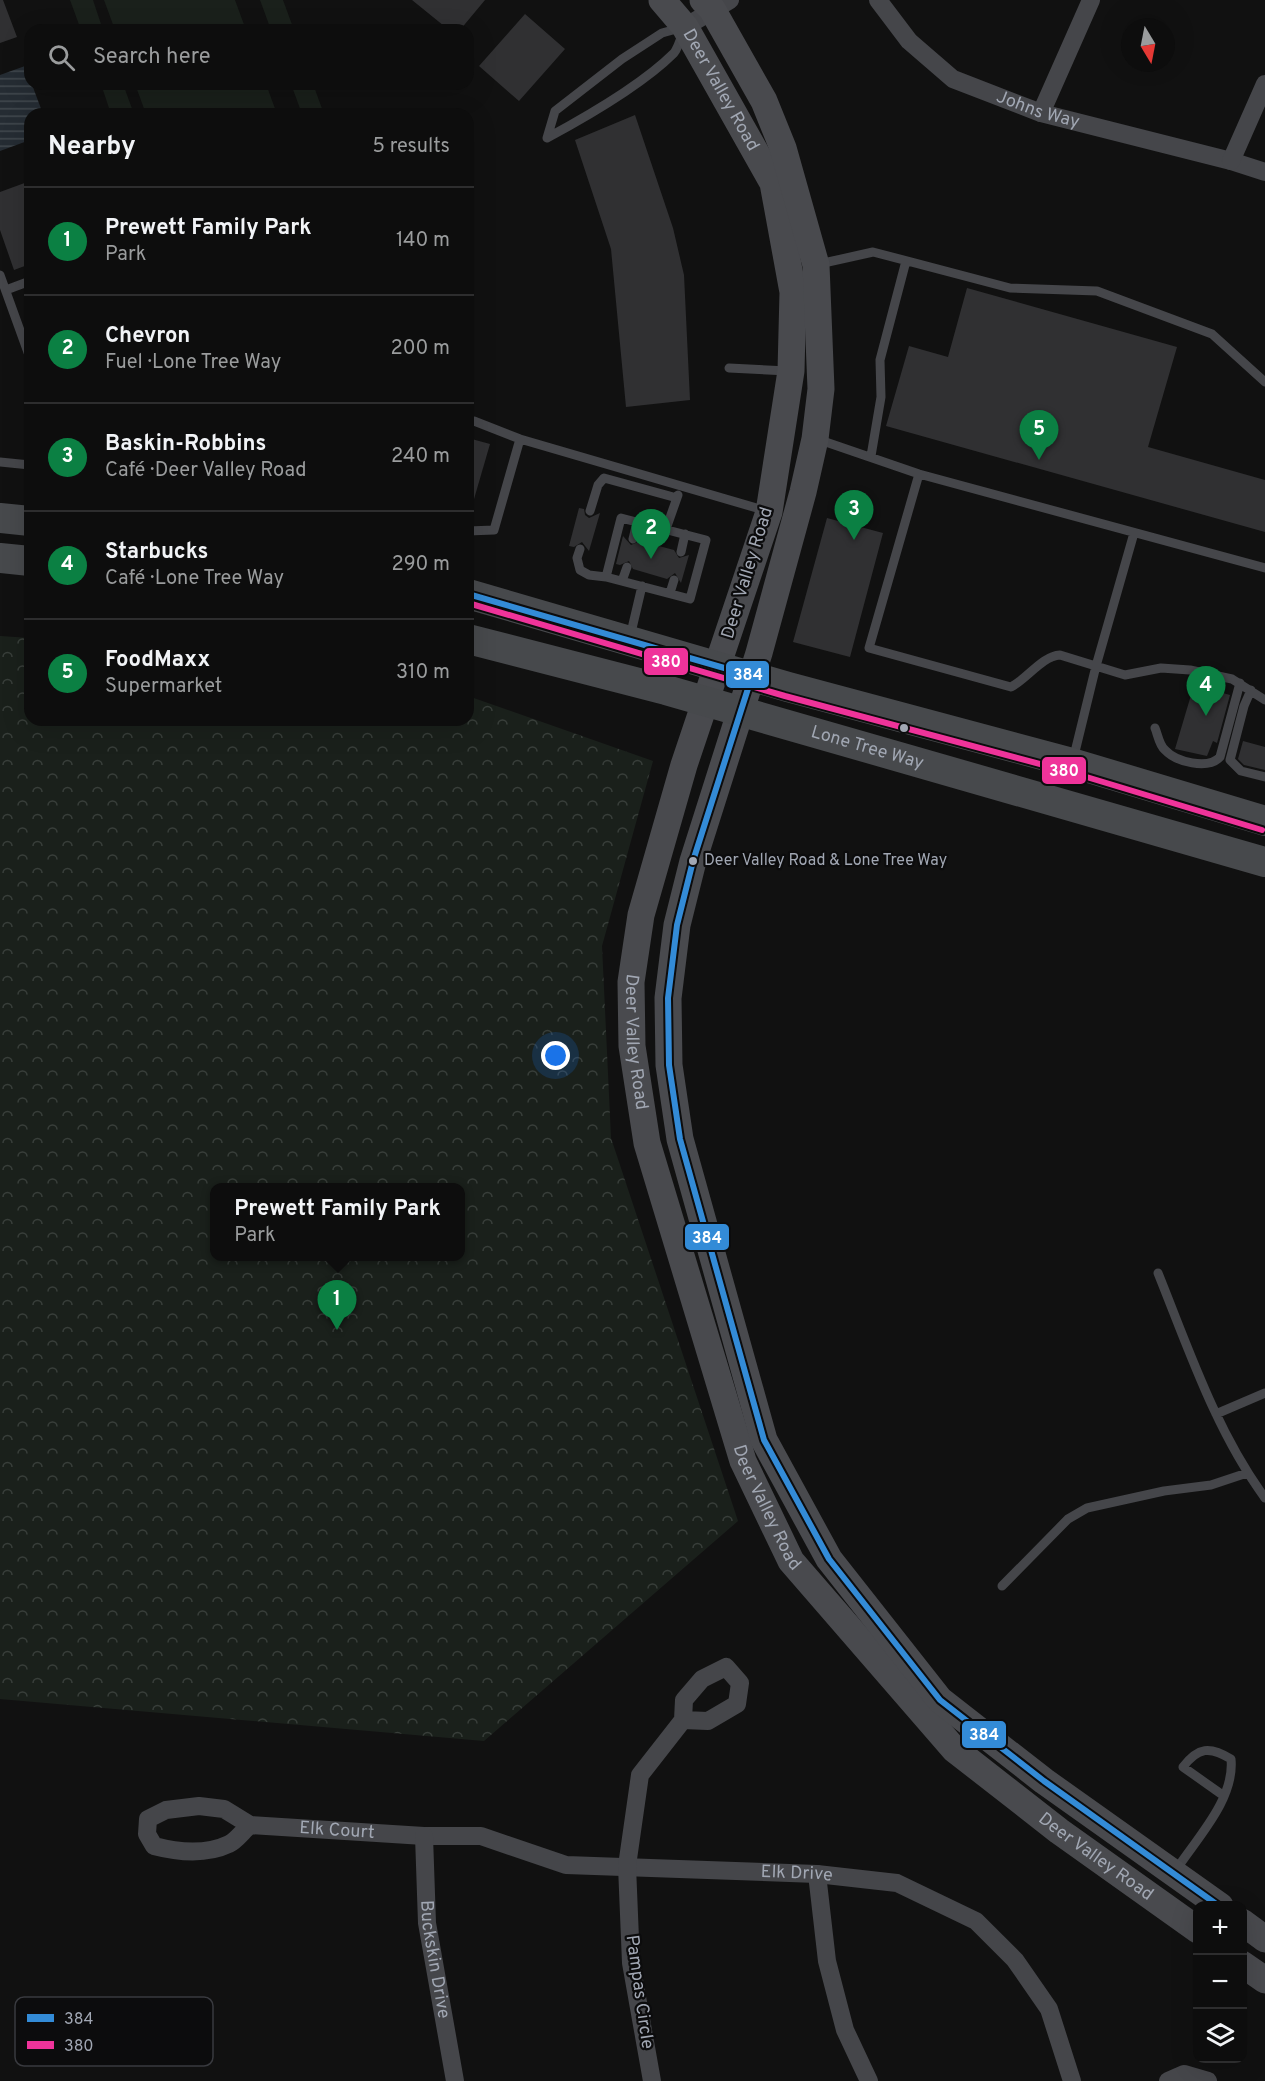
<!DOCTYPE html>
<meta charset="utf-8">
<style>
:root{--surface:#0d0d0d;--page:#1b1b1b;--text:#f1f3f6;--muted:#9a9c9d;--line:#2d2d2e;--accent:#0b8043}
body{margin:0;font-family:Overpass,sans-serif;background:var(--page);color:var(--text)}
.controls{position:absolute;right:18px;bottom:18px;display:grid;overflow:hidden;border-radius:12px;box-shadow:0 6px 24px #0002}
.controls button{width:54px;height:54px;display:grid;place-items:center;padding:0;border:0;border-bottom:2px solid var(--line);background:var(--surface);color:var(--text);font:30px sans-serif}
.compass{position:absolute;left:1121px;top:18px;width:54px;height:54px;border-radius:50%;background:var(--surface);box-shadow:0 6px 24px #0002;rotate:170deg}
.you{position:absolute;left:556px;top:1056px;width:21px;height:21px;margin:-15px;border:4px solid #fff;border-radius:50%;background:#1a73e8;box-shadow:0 0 0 9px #1a73e833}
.badge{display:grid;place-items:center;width:39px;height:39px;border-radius:50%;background:var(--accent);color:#fff;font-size:20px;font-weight:700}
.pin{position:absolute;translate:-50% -50px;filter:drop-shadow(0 2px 3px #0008)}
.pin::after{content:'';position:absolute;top:32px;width:21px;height:18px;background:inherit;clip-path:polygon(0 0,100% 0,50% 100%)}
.popup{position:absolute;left:210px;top:1183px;width:255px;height:78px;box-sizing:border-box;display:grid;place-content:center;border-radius:12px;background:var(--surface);filter:drop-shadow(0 2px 4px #0005);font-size:20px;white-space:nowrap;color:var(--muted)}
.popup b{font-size:22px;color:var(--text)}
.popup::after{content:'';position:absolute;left:50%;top:100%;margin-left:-12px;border:12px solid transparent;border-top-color:var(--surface)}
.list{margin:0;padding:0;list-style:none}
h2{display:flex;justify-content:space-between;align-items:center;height:78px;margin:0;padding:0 24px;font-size:26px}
h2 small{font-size:20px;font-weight:400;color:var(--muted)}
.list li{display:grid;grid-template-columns:39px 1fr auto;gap:18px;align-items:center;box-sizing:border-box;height:108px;padding:0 24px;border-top:2px solid var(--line)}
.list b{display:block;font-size:22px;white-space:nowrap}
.list p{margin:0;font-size:20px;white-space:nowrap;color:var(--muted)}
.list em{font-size:20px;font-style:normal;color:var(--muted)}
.icon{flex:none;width:33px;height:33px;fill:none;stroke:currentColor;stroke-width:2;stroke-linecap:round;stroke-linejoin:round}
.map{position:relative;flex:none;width:1265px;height:2081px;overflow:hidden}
.search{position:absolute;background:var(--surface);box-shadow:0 6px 24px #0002;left:24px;top:24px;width:450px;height:66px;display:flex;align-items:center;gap:15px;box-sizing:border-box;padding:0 21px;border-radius:18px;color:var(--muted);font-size:22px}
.panel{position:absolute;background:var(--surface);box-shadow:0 6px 24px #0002;left:24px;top:108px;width:450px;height:618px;border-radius:18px}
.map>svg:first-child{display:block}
.green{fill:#1a201b}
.park{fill:url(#park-crowns);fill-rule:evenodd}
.water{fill:url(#water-rules)}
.building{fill:#303032}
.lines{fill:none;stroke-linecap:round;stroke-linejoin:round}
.lane{stroke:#45464a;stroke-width:9}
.street{stroke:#45464a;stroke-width:18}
.secondary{stroke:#494a4e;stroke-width:27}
.primary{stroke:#47494c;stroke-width:30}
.bus-1-casing{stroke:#0c0c0d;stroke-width:10}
.bus-2-casing{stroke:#0c0c0d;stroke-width:10}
.bus-1{stroke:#338bd7;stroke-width:6}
.bus-2{stroke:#ef339a;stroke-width:6}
.bus-dot{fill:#a1a7b3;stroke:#0c0c0d;stroke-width:2}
.labels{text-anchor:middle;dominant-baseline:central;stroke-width:4.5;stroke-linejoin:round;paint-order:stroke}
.bus-label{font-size:16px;fill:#a1a7b3;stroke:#0c0c0d;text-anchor:start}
.street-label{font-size:18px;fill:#a1a7b3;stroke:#0c0c0d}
.key{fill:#0c0c0d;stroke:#393a3f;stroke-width:1.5}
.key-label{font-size:16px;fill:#a1a7b3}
.line-badge{stroke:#0c0c0d;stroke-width:2}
.badge-label{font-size:16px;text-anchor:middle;font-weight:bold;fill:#fff}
</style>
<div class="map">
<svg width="1265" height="2081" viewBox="0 0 1265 2081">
<defs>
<pattern id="park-crowns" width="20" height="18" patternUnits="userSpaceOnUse" patternTransform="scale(1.5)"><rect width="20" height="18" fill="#1a201b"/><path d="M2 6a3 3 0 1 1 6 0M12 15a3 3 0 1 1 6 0" fill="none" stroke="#383e3a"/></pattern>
<pattern id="water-rules" width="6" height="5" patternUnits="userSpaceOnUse" patternTransform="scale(1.5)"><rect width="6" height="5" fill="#252c33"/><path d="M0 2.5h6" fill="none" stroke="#42484e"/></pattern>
</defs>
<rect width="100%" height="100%" fill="#111"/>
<path class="green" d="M70,0H93L103,30H81Z
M104,0H235L246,30H115Z
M260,0H283L294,30H271Z
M101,84H123L134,114H111Z
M135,84H266L277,114H146Z
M291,84H313L324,114H302Z"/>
<path class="park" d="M0,636L30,638V720H468V696L653,761L602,946L611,1138L738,1521L484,1741L0,1699ZM214,1188H460V1256H214Z"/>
<path class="water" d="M25,66L43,114H30V140L0,151V75Z"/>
<path class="building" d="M0,0H3L17,37L0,43Z
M412,0H485L460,30H449Z
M525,14L565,49L519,101L479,66Z
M635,115L673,228L684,275L690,400L626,407L611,249L575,140Z
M30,181V264L14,270L0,230V192Z
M967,288L1177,347L1148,447L1265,480V532L886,426L909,346L948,357Z
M468,438L490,444L472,506H468Z
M579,508L584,509L585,515L589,518L600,513L589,551L582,542L574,547L569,546Z
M827,518L883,533L850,657L793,642Z
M623,536L631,545L640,541L674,550L679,558L689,555L681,583L675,573L667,579L633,569L629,561L620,565L616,564Z
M1194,685L1230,695L1217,743L1213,741L1207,756L1175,749Z
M1243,741L1265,747V770L1244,765L1238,759Z"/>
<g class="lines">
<path class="lane" d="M547,138L555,111L622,59L662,33L680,28
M547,138C586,117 642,85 674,53C678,48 681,38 683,32
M819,264L873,252L1010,288L1097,291L1212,334L1265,382
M0,275L30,358
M6,290L30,281
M729,368L788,371
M468,422L474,421L520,439L767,511
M817,439L919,474L1265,568
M871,456L881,397L880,360L906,261
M0,462L30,465
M919,474L869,648L1011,687C1027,679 1042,656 1060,655L1125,675L1161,668L1190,670L1232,679L1265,700
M590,511L598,485L604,478L677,498
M621,518L706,540L690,599L606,577Z
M666,529L678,495
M468,531L494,530L520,439
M633,539L637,522
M580,549L577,558L580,570L589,575L606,577
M681,552L685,534
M622,581L627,567
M670,593L674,580
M630,637L642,586
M1251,690L1244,706L1230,760L1241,771L1265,777
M1155,728C1158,735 1159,745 1165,750C1176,762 1208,770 1220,757L1240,683
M1073,760L1096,666L1134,533
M1158,1273C1189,1350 1216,1431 1265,1498
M1216,1414L1265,1393
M1002,1586L1068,1519L1087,1508L1164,1491L1211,1485L1247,1473
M1176,1870C1197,1838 1235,1799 1231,1759C1210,1746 1198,1747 1183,1767L1224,1796"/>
<g class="street">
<path id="s1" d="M878,0L909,41L953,79L1041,113L1231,161L1265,172"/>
<path d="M685,27L730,0"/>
<path d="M1041,113L1091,0"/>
<path d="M1231,161L1265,84"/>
<path id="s2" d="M250,1825C243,1831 236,1841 229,1844C206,1855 177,1852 154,1846L147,1834L148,1819L166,1810L199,1806L224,1809L250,1825L424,1836H481L566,1865L817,1874L897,1883L976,1921L1015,1960L1049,2009L1072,2081"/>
<path id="s3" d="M424,1836L427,1923L455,2081"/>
<path d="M817,1874L827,1961L845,2030L869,2081"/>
<path d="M652,2081L631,1963L627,1866L640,1775L683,1720L684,1700L702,1679L726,1667L740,1683L737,1704L708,1721L683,1720"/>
<path d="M1168,2081L1184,2074L1208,2081"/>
</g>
<g class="secondary">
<path id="s4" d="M662,0L685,27L773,183L793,292L791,371L769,512L684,765L641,915L631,982L632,1046L647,1143L743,1461L791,1561L954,1749L1059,1831L1198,1930"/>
<path d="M703,0L712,9L764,101L783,148L816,265L821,389L815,439L803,492L759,653L693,861L677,925L668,998L669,1065L680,1139L764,1440L829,1559L940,1700L1044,1781L1220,1906"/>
<path d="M1242,1922L1265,1939"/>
<path d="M1242,1964L1265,1980"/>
</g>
<g class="primary">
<path d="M0,518L30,521"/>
<path d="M0,558L30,561"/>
<path d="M468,594L788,687L1072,763L1265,821"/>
<path id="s5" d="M468,639L666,690L1265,862"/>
</g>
<g class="bus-1-casing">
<path id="bus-1" d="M468,594L752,676L693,861L677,925L668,998L669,1065L680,1139L764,1440L829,1559L940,1700L1044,1781L1219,1906"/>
</g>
<g class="bus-2-casing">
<path id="bus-2" d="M468,603L785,696L1070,772L1262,830"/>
</g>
<use href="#bus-1" class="bus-1"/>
<use href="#bus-2" class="bus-2"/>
</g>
<g class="bus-dot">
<circle cx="904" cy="728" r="5"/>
<circle cx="693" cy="861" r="5"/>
</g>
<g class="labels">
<g class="bus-label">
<text x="704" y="861">Deer Valley Road &amp; Lone Tree Way</text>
</g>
<g class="street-label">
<text stroke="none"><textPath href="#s4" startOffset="108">Deer Valley Road</textPath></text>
<text stroke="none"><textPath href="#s1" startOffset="200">Johns Way</textPath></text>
<text transform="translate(748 573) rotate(-73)">Deer Valley Road</text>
<text stroke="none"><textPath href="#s5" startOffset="414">Lone Tree Way</textPath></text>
<text stroke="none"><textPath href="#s4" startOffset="1098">Deer Valley Road</textPath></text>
<text stroke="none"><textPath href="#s4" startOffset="1584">Deer Valley Road</textPath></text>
<text stroke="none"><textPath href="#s2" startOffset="330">Elk Court</textPath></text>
<text stroke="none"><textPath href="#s4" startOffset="2070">Deer Valley Road</textPath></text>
<text stroke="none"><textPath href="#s2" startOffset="795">Elk Drive</textPath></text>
<text stroke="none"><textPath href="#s3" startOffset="124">Buckskin Drive</textPath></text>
<text transform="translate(639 1992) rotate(82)">Pampas Circle</text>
</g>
</g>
<rect x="15" y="1997" width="198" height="69" rx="9" class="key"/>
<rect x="27" y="2014" width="27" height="8" fill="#338bd7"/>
<rect x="27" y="2041" width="27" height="8" fill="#ef339a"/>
<g class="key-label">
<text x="64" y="2024">384</text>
<text x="64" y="2051">380</text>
</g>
<g class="line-badge">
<rect x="643" y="647" width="46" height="29" rx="6" fill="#ef339a"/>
<rect x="725" y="660" width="45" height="29" rx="6" fill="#338bd7"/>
<rect x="1041" y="756" width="46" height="29" rx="6" fill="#ef339a"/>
<rect x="684" y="1223" width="46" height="28" rx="6" fill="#338bd7"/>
<rect x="961" y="1720" width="46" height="29" rx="6" fill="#338bd7"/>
</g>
<g class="badge-label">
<text x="666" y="667">380</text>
<text x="748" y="680">384</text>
<text x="1064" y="776">380</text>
<text x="707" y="1243">384</text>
<text x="984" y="1740">384</text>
</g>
</svg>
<div class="controls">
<button>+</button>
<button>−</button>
<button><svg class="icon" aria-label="layers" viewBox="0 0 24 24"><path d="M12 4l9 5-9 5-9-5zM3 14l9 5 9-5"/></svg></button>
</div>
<svg class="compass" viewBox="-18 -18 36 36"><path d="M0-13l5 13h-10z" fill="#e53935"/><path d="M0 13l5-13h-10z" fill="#9a9c9d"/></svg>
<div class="you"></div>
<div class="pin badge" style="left:337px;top:1330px">1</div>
<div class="popup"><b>Prewett Family Park</b>Park</div>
<div class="pin badge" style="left:651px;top:559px">2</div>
<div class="pin badge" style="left:854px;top:540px">3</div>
<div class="pin badge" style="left:1206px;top:716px">4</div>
<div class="pin badge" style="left:1039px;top:460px">5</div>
<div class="search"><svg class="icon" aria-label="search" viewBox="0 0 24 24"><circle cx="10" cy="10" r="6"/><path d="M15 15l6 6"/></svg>Search here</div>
<section class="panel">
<h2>Nearby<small>5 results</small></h2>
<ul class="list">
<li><span class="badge">1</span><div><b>Prewett Family Park</b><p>Park</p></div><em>140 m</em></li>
<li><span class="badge">2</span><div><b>Chevron</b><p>Fuel · Lone Tree Way</p></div><em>200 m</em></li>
<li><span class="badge">3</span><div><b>Baskin-Robbins</b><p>Café · Deer Valley Road</p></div><em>240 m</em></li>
<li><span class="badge">4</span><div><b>Starbucks</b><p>Café · Lone Tree Way</p></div><em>290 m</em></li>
<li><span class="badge">5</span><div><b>FoodMaxx</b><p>Supermarket</p></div><em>310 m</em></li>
</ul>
</section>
</div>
